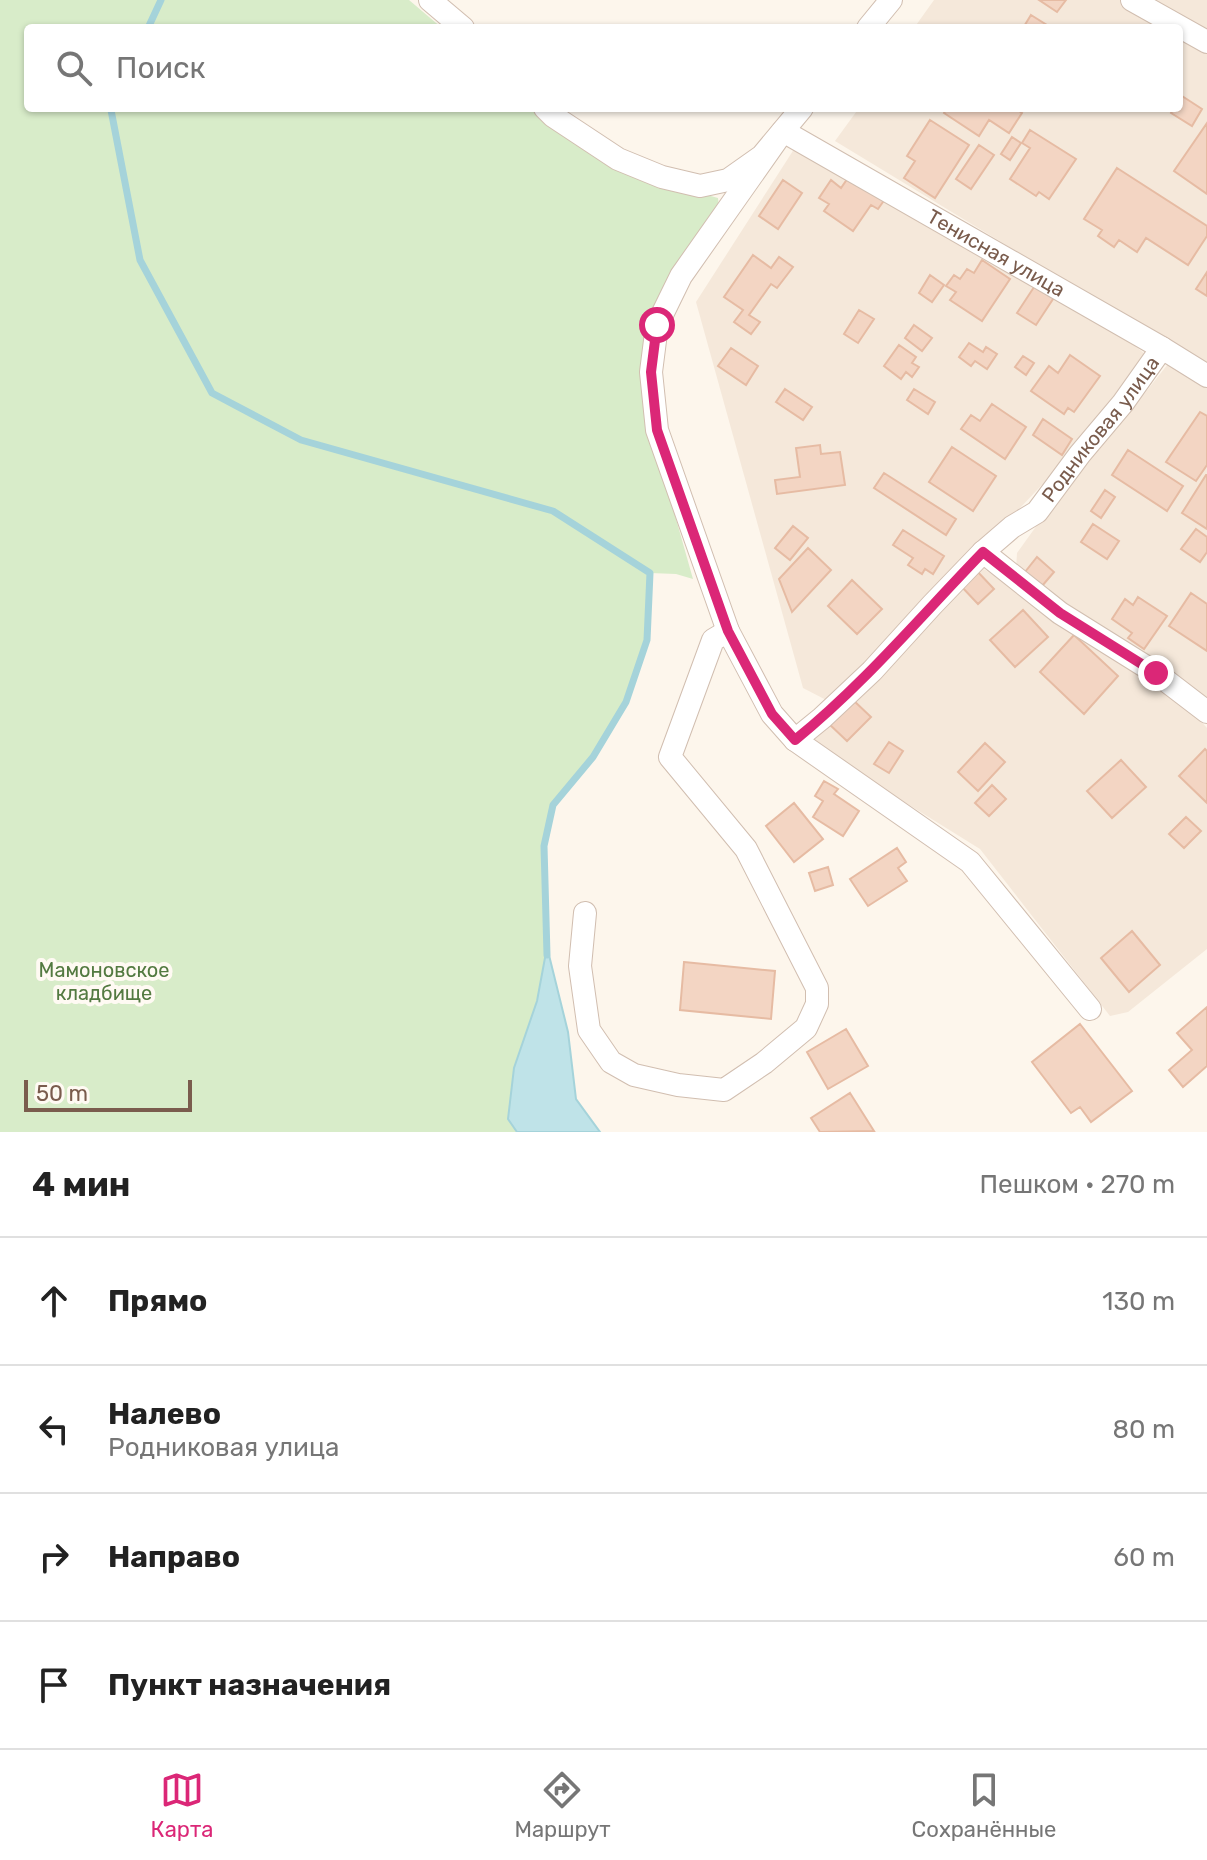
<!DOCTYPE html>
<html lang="ru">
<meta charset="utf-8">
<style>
:root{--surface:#fff;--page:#f2f2f2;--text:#222;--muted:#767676;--line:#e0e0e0;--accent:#db2777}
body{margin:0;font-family:Rubik,sans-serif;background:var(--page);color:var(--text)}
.scale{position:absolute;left:24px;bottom:20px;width:168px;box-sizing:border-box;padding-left:8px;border:4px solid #7a5c4d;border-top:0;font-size:22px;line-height:28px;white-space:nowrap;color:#7a5c4d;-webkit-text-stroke:6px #fffaf3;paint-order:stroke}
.stop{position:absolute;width:24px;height:24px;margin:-18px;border:6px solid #db2777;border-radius:50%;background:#fff}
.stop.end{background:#db2777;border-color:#fff;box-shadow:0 2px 8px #0008}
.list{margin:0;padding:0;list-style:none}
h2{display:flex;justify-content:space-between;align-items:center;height:104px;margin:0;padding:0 32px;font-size:34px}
h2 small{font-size:26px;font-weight:400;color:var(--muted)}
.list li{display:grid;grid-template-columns:52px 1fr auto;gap:24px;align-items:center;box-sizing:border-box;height:128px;padding:0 32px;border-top:2px solid var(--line)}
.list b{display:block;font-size:30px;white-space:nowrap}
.list p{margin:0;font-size:26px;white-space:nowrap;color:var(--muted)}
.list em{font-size:26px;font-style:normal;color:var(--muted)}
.icon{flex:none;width:44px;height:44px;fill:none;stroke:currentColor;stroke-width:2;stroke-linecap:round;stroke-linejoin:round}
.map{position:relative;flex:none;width:1207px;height:1132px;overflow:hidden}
.search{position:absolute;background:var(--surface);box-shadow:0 2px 6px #0004;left:24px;right:24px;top:24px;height:88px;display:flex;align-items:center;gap:20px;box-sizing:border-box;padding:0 28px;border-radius:8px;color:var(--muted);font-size:30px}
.sheet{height:616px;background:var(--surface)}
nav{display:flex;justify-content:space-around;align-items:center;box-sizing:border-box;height:112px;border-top:2px solid var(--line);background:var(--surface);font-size:22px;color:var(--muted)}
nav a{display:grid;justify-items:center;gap:4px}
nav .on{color:var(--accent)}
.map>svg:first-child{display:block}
.residential{fill:#f5e8da}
.green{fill:#d8ecc9}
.water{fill:#bfe3e8;stroke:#a5d3da;stroke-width:2}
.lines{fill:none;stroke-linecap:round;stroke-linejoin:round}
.stream{stroke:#a5d3da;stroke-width:7}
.building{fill:#f3d5c3;stroke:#e6bba3;stroke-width:2}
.minor-casing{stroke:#d1beb0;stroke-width:24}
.minor{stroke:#fff;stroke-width:22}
.route{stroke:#db2777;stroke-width:10}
.labels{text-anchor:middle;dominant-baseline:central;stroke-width:8;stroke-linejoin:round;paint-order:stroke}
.street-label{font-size:20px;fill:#7a5c4d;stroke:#fffaf3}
.park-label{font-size:20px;fill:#537a41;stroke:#fffaf3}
</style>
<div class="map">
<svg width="1207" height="1132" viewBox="0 0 1207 1132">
<rect width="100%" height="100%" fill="#fdf6ec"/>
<path class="residential" d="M934,0H1123L1173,28H914Z
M1148,0H1207V33Z
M1179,31L1207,47V367L835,141L859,108H1179Z
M798,143L1093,314L1144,353L1075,450L834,704L803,688L696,302Z
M1168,364L1207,386V701L1016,570L1017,553L1068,482L1121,423Z
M976,564L1176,693L1207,728V949L1128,1012L1110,1016L980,849L803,739Z"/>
<path class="green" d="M0,0H409L442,28H28V108H535L700,193L718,198L719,209L667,279L652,309L647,338L643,402L693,579L676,574L650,573L647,640L626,702L593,757L553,805L544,846L547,947L537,1001L514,1068L508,1119L517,1132H0Z"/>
<path class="water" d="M547,947L568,1032L576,1099L600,1132H517L508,1119L514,1068L537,1001Z"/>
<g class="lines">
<path class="stream" d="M148,28L161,0
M112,108L111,110L140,260L212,393L301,440L553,511L650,573L647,640L626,702L593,757L553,805L544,846L547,955"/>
</g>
<path class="building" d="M1039,0H1066L1057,12Z
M1031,15L1050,27L1049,28H1023Z
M1182,96L1202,109L1192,126L1171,113L1174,108H1179V101Z
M947,108H1015L1022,113L1009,133L989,120L979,136L944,113Z
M930,120L969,145L935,198L904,178L915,161L907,156Z
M1207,123V194L1174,171Z
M1030,130L1076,159L1049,199L1039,192L1036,196L1010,179L1030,148L1022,143Z
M1012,137L1021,143L1010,160L1001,154Z
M979,145L994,155L971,189L956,179Z
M1117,168L1207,226V236L1188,265L1146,238L1137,252L1119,240L1114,247L1098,236L1102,230L1084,219Z
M850,175L885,199L878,209L871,205L853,231L824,211L829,204L819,198L831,180L841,188Z
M783,180L802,193L778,229L759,216Z
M753,255L771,268L779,257L793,267L777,288L771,284L749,315L760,322L751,334L734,322L743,310L724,297Z
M982,260L1010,279L982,321L950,300L956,292L946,286L954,275L960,279L967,269L974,273Z
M1207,272V296L1196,289Z
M930,275L944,285L932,302L919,293Z
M1038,281L1057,293L1036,325L1017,313Z
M859,310L874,319L858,343L844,334Z
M914,325L932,338L922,351L905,338Z
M969,343L983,352L986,347L997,354L987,369L975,361L971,366L959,357Z
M899,345L916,357L912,363L919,367L912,377L906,372L901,379L884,366Z
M731,348L758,366L746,385L718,366Z
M1070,355L1100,376L1074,412L1068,408L1064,414L1031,391L1049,366L1058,373Z
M1023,356L1034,363L1026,375L1015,367Z
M785,389L812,407L803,420L776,402Z
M914,389L935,402L928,414L907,400Z
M992,404L1026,427L1005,459L961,429L971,415L980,421Z
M1200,412L1207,416V465L1196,481L1166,462Z
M1043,419L1072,439L1062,455L1033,435Z
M820,445L821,454L840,452L845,485L777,494L775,480L800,477L796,448Z
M952,447L996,476L973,511L929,482Z
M1128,450L1183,486L1167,511L1112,475Z
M884,473L956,519L946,535L874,488Z
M1206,475H1207V529L1182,513Z
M1105,490L1115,497L1101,518L1091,511Z
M1093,524L1119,541L1107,559L1081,542Z
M793,526L808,538L790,560L775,548Z
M1196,529L1207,537V552L1200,562L1181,549Z
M903,530L944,556L933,574L925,569L922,574L908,565L913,558L893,545Z
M808,548L831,570L792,612L779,579Z
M1037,557L1054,572L1042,586L1025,572Z
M976,570L994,589L978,604L960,585Z
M852,580L882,609L857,634L828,606Z
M1191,593L1207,604V651L1169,626Z
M1138,597L1167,616L1144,649L1128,638L1132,633L1112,619L1125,599L1133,605Z
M1023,610L1048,637L1015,667L990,640Z
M1074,635L1118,676L1084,714L1040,672Z
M852,699L871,717L847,741L828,723Z
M889,742L903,751L889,773L874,764Z
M985,743L1005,762L978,791L958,772Z
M1205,749L1207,751V803L1179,776Z
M1121,760L1146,787L1112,818L1087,791Z
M824,781L838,789L834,794L859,811L843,836L813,817L823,801L815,796Z
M992,785L1006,799L989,816L975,803Z
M794,803L823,839L794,862L766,826Z
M1186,817L1201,831L1184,848L1169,834Z
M897,848L906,862L898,868L907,881L868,906L850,879Z
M828,867L833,885L815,891L809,873Z
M1132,931L1160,965L1129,992L1101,958Z
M684,962L775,971L771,1019L680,1010Z
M1207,1007V1066L1183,1087L1169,1070L1192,1050L1177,1033Z
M1080,1024L1132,1091L1091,1122L1080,1107L1071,1113L1032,1062Z
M846,1029L868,1066L828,1089L807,1052Z
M850,1093L874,1131L820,1132L811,1118Z"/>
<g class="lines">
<g class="minor-casing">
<g id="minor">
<path d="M430,0L463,28"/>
<path d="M1132,0L1207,42"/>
<path d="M868,28L891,0"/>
<path d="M545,108L553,116L618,159L662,177L700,186L728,180L762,156L802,108"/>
<path d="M983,552L1060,613L1156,673L1207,712"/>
<path id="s1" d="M795,740L822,718L872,671L932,605L983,552L1012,527L1037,512L1080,454L1123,403L1162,348"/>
<path d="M585,913L580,966L589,1030L611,1062L634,1075L678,1085L724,1090L764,1063L806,1028L817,1004V988L746,849L670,757L713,640L728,631"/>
<path id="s2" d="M1090,1009L970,862L795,740L772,714L728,631L657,430L651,372L657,325L681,276L783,131L1162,348L1207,376"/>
</g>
</g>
<use href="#minor" class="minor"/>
</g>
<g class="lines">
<path class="route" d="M657,325L651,372L657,430L728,631L772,714L795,740C864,684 921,616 983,552L1060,613L1156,673"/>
</g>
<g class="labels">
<g class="street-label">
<text stroke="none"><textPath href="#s2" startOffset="1328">Тенисная улица</textPath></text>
<text stroke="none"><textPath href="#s1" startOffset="438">Родниковая улица</textPath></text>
</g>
<g class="park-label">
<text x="104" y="970">Мамоновское<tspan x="104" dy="23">кладбище</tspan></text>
</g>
</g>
</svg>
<div class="scale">50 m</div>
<div class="stop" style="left:657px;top:325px"></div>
<div class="stop end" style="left:1156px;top:673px"></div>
<div class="search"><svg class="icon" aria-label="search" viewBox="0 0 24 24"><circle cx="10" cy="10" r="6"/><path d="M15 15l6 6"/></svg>Поиск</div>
</div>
<section class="sheet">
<h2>4 мин<small>Пешком · 270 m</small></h2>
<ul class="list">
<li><svg class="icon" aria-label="ahead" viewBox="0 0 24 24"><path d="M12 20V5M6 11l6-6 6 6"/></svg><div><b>Прямо</b></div><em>130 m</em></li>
<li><svg class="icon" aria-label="left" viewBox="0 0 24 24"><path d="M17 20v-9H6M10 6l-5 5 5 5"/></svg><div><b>Налево</b><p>Родниковая улица</p></div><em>80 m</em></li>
<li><svg class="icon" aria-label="right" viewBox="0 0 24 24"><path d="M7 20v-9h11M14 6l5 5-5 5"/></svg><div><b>Направо</b></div><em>60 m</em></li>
<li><svg class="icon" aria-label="arrive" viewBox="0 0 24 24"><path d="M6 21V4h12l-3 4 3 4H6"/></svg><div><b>Пункт назначения</b></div></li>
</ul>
</section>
<nav>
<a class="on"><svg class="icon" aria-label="map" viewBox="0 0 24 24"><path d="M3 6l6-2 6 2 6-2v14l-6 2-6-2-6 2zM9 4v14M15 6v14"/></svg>Карта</a>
<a><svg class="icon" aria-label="directions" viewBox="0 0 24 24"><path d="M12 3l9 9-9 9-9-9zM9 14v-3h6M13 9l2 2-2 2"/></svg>Маршрут</a>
<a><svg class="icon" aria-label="saved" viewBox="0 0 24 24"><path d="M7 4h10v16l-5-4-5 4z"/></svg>Сохранённые</a>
</nav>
